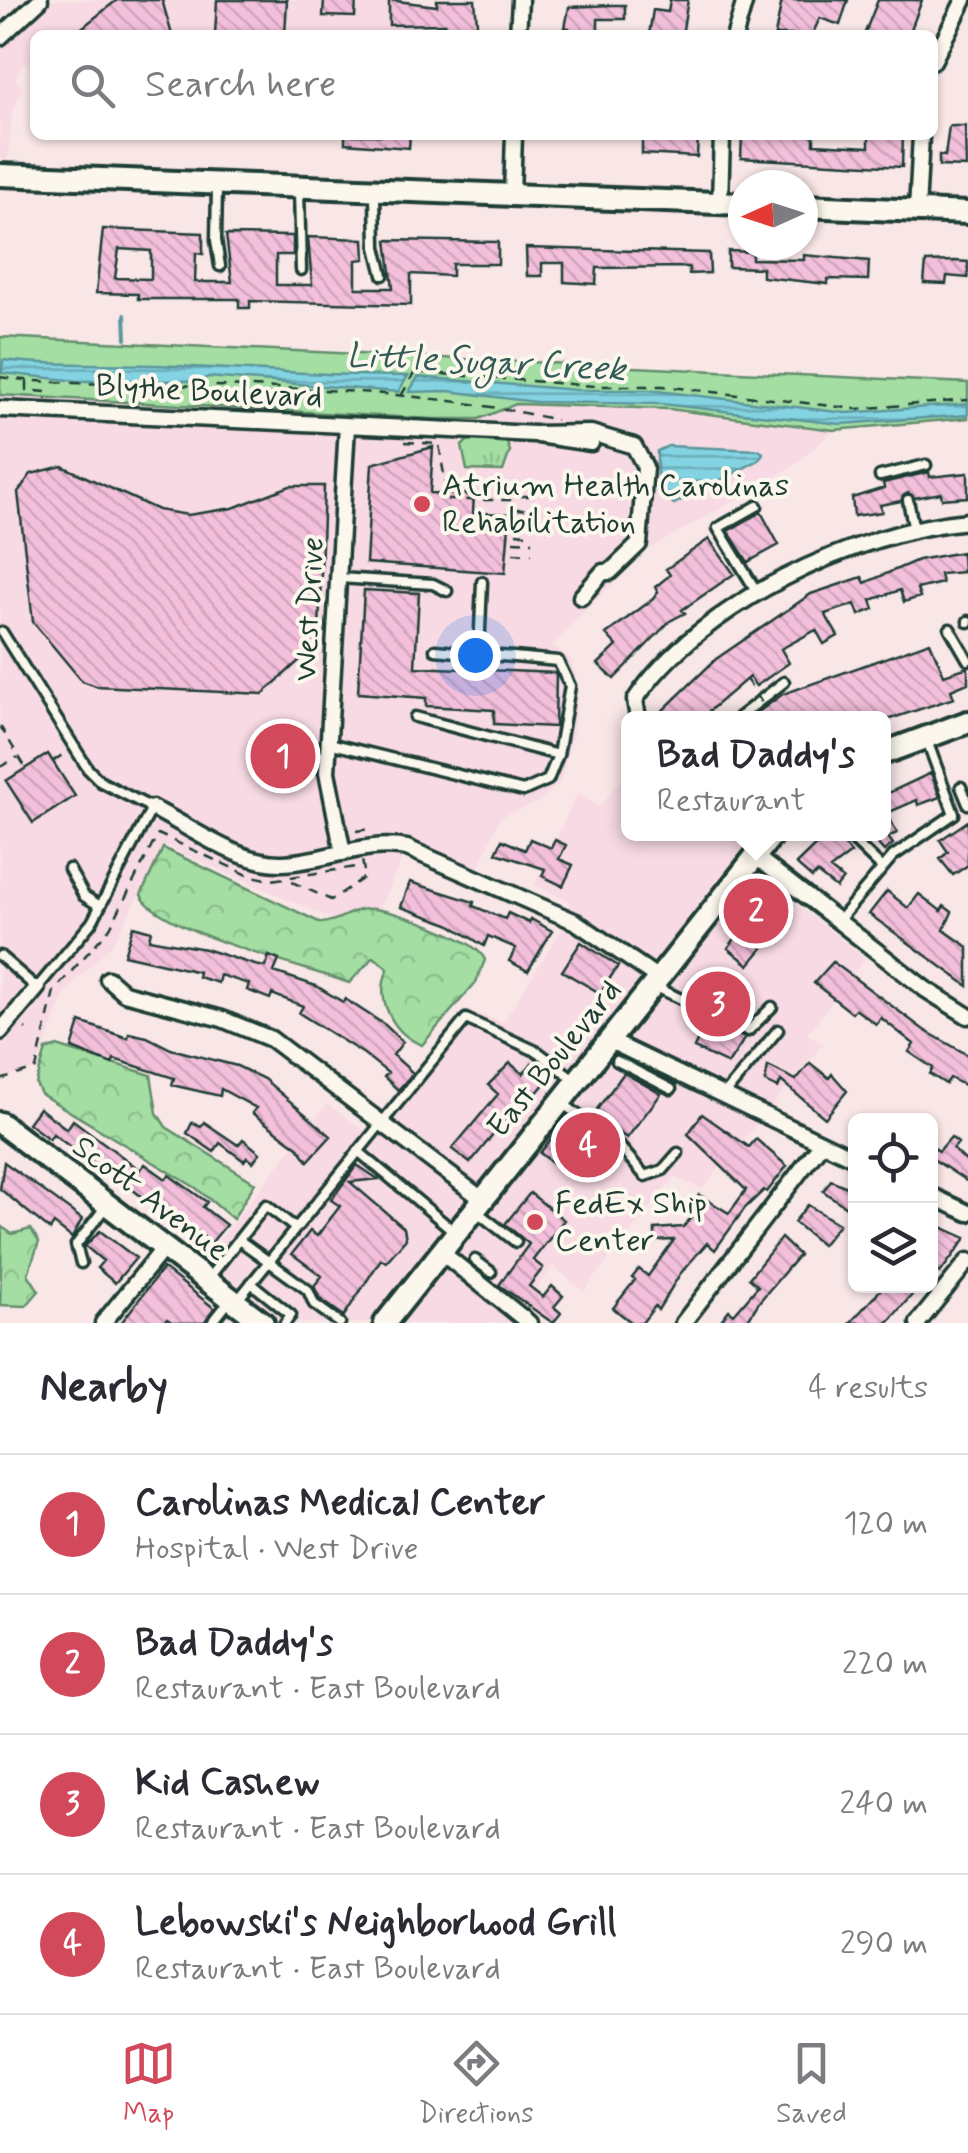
<!DOCTYPE html>
<meta charset="utf-8">
<style>
:root{--surface:#fff;--page:#f7f7f7;--text:#2b2b33;--muted:#7c7c81;--line:#e1e1e2;--accent:#d1495b}
body{margin:0;font-family:Mynerve,sans-serif;background:var(--page);color:var(--text)}
.controls{position:absolute;right:30px;bottom:30px;display:grid;overflow:hidden;border-radius:15px;box-shadow:0 2px 8px #0004}
.controls button{width:90px;height:90px;display:grid;place-items:center;padding:0;border:0;border-bottom:2px solid var(--line);background:var(--surface);color:var(--text);font:50px sans-serif}
.compass{position:absolute;left:728px;top:170px;width:90px;height:90px;border-radius:50%;background:var(--surface);box-shadow:0 2px 8px #0004;rotate:267deg}
.you{position:absolute;left:475px;top:655px;width:35px;height:35px;margin:-25px;border:8px solid #fff;border-radius:50%;background:#1a73e8;box-shadow:0 0 0 15px #1a73e833}
.badge{display:grid;place-items:center;width:65px;height:65px;border-radius:50%;background:var(--accent);color:#fff;font-size:32px;font-weight:700}
.pin{position:absolute;translate:-50% -50%;border:5px solid #fff;box-shadow:0 2px 10px #0006}
.popup{position:absolute;left:621px;top:711px;width:270px;height:130px;box-sizing:border-box;display:grid;place-content:center;border-radius:15px;background:var(--surface);filter:drop-shadow(0 2px 8px #0005);font-size:32px;white-space:nowrap;color:var(--muted)}
.popup b{font-size:38px;color:var(--text)}
.popup::after{content:'';position:absolute;left:50%;top:100%;margin-left:-20px;border:20px solid transparent;border-top-color:var(--surface)}
.list{margin:0;padding:0;list-style:none}
h2{display:flex;justify-content:space-between;align-items:center;height:130px;margin:0;padding:0 40px;font-size:42px}
h2 small{font-size:32px;font-weight:400;color:var(--muted)}
.list li{display:grid;grid-template-columns:65px 1fr auto;gap:30px;align-items:center;box-sizing:border-box;height:140px;padding:0 40px;border-top:2px solid var(--line)}
.list b{display:block;font-size:38px;white-space:nowrap}
.list p{margin:0;font-size:32px;white-space:nowrap;color:var(--muted)}
.list em{font-size:32px;font-style:normal;color:var(--muted)}
.icon{flex:none;width:55px;height:55px;fill:none;stroke:currentColor;stroke-width:2;stroke-linecap:round;stroke-linejoin:round}
.map{position:relative;flex:none;width:968px;height:1323px;overflow:hidden}
.search{position:absolute;background:var(--surface);box-shadow:0 2px 8px #0004;left:30px;right:30px;top:30px;height:110px;display:flex;align-items:center;gap:25px;box-sizing:border-box;padding:0 35px;border-radius:15px;color:var(--muted);font-size:38px}
.sheet{height:690px;background:var(--surface)}
nav{display:flex;justify-content:space-around;align-items:center;box-sizing:border-box;height:140px;border-top:2px solid var(--line);background:var(--surface);font-size:28px;color:var(--muted)}
nav a{display:grid;justify-items:center;gap:5px}
nav .on{color:var(--accent)}
.map>svg:first-child{display:block}
.built{fill:#f7dae3}
.grass{fill:url(#grass-tufts);stroke:#628e6c;stroke-width:2.5}
.forest{fill:url(#forest-crowns);stroke:#628e6c;stroke-width:2.5}
.green{fill:#a4dea3;stroke:#628e6c;stroke-width:2.5}
.water{fill:url(#water-rules);stroke:#5c979c;stroke-width:2.5}
.lines{fill:none;stroke-linecap:round;stroke-linejoin:round}
.stream{stroke:#5c979c;stroke-width:4}
.building{fill:url(#building-back-hatch);stroke:#1f3d34;stroke-width:2.5;fill-rule:evenodd}
.lane-casing{stroke:#1f3d34;stroke-width:15}
.street-casing{stroke:#1f3d34;stroke-width:21}
.secondary-casing{stroke:#1f3d34;stroke-width:28}
.path{stroke:#1f3d34;stroke-width:2.5;stroke-dasharray:10 8;stroke-linecap:butt}
.lane{stroke:#fbf7ec;stroke-width:8}
.street{stroke:#fbf7ec;stroke-width:14}
.secondary{stroke:#fbf7ec;stroke-width:20}
.path-bridge{stroke:#1f3d34;stroke-width:2.5;stroke-dasharray:10 8;stroke-linecap:butt}
.poi-dot{fill:#d1495b;stroke:#fbf7ec;stroke-width:4}
.labels{text-anchor:middle;dominant-baseline:central;stroke-width:8;stroke-linejoin:round;paint-order:stroke}
.street-label{font-size:32px;fill:#1f3d34;stroke:#fbf7ec}
.poi-label{font-size:32px;fill:#1f3d34;stroke:#fbf7ec;text-anchor:start}
.water-label{font-size:35px;font-style:italic;fill:#335b57;stroke:#fbf7ec}
</style>
<div class="map">
<svg width="968" height="1323" viewBox="0 0 968 1323">
<defs>
<pattern id="grass-tufts" width="24" height="20" patternUnits="userSpaceOnUse" patternTransform="scale(2.5)"><rect width="24" height="20" fill="#a4dea3"/><path d="M3 7l-1-3M5 7V3M7 7l1-3M15 17l-1-3M17 17v-4M19 17l1-3" fill="none" stroke="#8dbf8d"/></pattern>
<pattern id="forest-crowns" width="20" height="18" patternUnits="userSpaceOnUse" patternTransform="scale(2.5)"><rect width="20" height="18" fill="#a4dea3"/><path d="M2 6a3 3 0 1 1 6 0M12 15a3 3 0 1 1 6 0" fill="none" stroke="#8dbf8d"/></pattern>
<pattern id="water-rules" width="6" height="5" patternUnits="userSpaceOnUse" patternTransform="scale(2.5)"><rect width="6" height="5" fill="#84d3e2"/><path d="M0 2.5h6" fill="none" stroke="#6bacb8"/></pattern>
<pattern id="building-back-hatch" width="6" height="6" patternUnits="userSpaceOnUse" patternTransform="scale(2.5)"><rect width="6" height="6" fill="#f3bfdb"/><path d="M-1 5l2 2M0 0l6 6M5-1l2 2" fill="none" stroke="#d0a5bd"/></pattern>
</defs>
<rect width="100%" height="100%" fill="#f9e6e7"/>
<filter id="ink" filterUnits="userSpaceOnUse"><feTurbulence type="fractalNoise" baseFrequency=".01" numOctaves="2"/><feDisplacementMap in="SourceGraphic" scale="20" xChannelSelector="R" yChannelSelector="G"/><feConvolveMatrix kernelMatrix="1 2 1 2 8 2 1 2 1" color-interpolation-filters="sRGB"/></filter>
<g filter="url(#ink)">
<path class="built" d="M54,0H413L414,35H35V65L23,63L15,81L23,87L12,111L8,159H0V49Z
M0,389L225,410L433,419H479L516,404L669,409L834,430L793,466L641,554L552,645L571,660L578,685L574,730L560,782L539,802L500,817L475,876L407,849L367,934L166,846L113,943L66,991L36,1069L0,1080Z
M628,771V834H753L736,857L865,958L807,1034L823,1044L702,1189L674,1177L584,1291L553,1266L512,1323H273L199,1266L327,1104L374,1138L469,1013L460,1008L503,1022L563,928L571,902L534,885L578,792L599,808Z"/>
<path class="grass" d="M469,439L507,443L510,451L503,471L467,470L462,446Z"/>
<path class="forest" d="M163,848L321,923C340,922 353,907 373,909C397,911 477,939 485,960L476,982L422,1045C391,1033 375,997 388,969L374,957L349,983C308,968 157,930 141,895Z
M57,1046L151,1075L157,1113L166,1127L255,1183L233,1219L196,1188L41,1094L36,1084L46,1050Z
M2,1227L12,1234L31,1229L39,1242L28,1274L39,1291L26,1306L0,1305Z"/>
<path class="green" d="M0,337L968,383V418L834,430L669,409L516,404L479,419H433L0,395Z"/>
<path class="water" d="M3,360C55,366 105,363 156,365C239,369 323,376 408,376L398,392L208,377L201,381H78L2,373Z
M418,377L577,390H649L847,413L968,404V415L841,424L661,404L535,402L448,391L409,392Z
M668,446L759,450L763,453L759,460L674,504L657,491V451Z"/>
<g class="lines">
<path class="stream" d="M125,315L126,339"/>
</g>
<path class="building" d="M117,0H162L172,35H73Z
M217,0H287L285,35H215Z
M324,0H356L355,17L323,16Z
M389,0L437,6V0H475L478,35H445V24L389,25Z
M670,0H688L682,35H649L653,10L668,12Z
M782,0H848L840,25L820,18L812,35H775Z
M878,0H922L909,35H864Z
M612,5H625V19H598V35H569V28H565L569,7Z
M949,126H965L966,167L939,166V155L945,156Z
M345,135H410L409,148L345,143Z
M642,135H698L697,157L642,154Z
M742,135H814V144L869,147V135H903L902,167L741,158Z
M103,229L203,233V254L196,253L195,282H232L226,235L293,236V255H276V285H312L308,237L364,239L365,259L356,260V288H393L387,240L498,242V264H452V276L411,274V305L250,301V308H239V299H138V294L96,293ZM119,249L151,251V279L115,278Z
M526,248L709,253L710,273L689,274V267L597,268L596,284L564,282V263H542V276H527Z
M728,251L752,252V259L804,260V255L869,261L868,280L828,279V284L762,277V268L728,267Z
M955,261L968,262V278L947,276L946,284L924,283L926,262Z
M433,447L430,493L474,495L473,513L510,514L505,573L366,563L372,464Z
M62,466L158,510L188,515L233,508L290,486H324L319,632L314,647L263,694L96,686L82,681L33,622L18,492L31,474Z
M929,472L930,477L968,473V497L942,499L941,493L915,498L908,493L901,501L880,505L882,512L854,516L852,498L884,488L883,483Z
M761,512L779,545L748,562L728,531Z
M709,539L734,574L682,610L685,613L670,621L614,679L598,664L617,646L606,634L653,599L658,592L655,587L670,575L666,569Z
M962,552L963,572L940,574L942,583L917,589L920,597L904,602L900,590L871,600L874,609L859,615L855,604L825,614L838,636L824,644L816,630L781,649L789,663L756,686L749,677L709,711L716,718H665L659,714L716,659L811,594L862,577L865,583L918,560Z
M364,590L419,593L415,667L556,673L555,727L494,724V710L426,706V698L358,693Z
M930,642L944,675L968,667V683L951,690L954,698L884,721L750,718L783,694Z
M48,754L75,796L33,823L6,781Z
M931,773L940,797L918,805L917,800L887,813L897,833L888,837L893,844L884,851L869,834H884V795Z
M968,821V865L953,875L940,859L948,852L940,840Z
M827,834H836L851,853L830,869L843,879L836,888L817,873L812,878L796,864Z
M530,839L551,848L555,840L566,845L559,859L573,865L563,886L542,876L545,869L496,853L502,840L525,850Z
M410,882L474,902L473,906L505,919L508,913L529,923L531,919L552,931L528,971L509,961L516,948L488,936L484,946L449,924L401,907Z
M763,883L776,893L770,900L776,904L750,938L763,948L749,965L728,948L746,924L737,917Z
M887,891L908,908L919,894L941,911L944,906L952,912L944,930L968,947V986L869,914Z
M133,926L151,931L149,939L205,949L255,965L265,967L269,956L279,960L274,972L316,986L343,1002L345,999L385,1025L403,1042L393,1055L413,1073L398,1090L384,1077L388,1073L364,1054L299,1013L303,1006L272,994L270,999L247,990L249,984L220,975L218,983L198,977L199,972L124,955Z
M581,942L618,966L600,993L562,971Z
M833,962L924,1030L968,1055V1087L950,1078L946,1084L930,1074L933,1068L909,1052L914,1044L881,1018L876,1024L855,1009L852,1013L814,983Z
M701,984L744,1007L738,1018L694,997Z
M707,1020L745,1038L728,1064L694,1048Z
M80,1022L128,1038L129,1033L147,1037L171,1049L237,1066L264,1079L331,1136L308,1161L298,1147L252,1113L256,1108L221,1089L220,1096L172,1085L174,1078L114,1059L112,1064L72,1048Z
M510,1063L523,1074L532,1063L550,1077L530,1101L515,1108L470,1163L452,1149L498,1094L488,1085Z
M810,1063L829,1078L832,1074L847,1091L825,1118L781,1081L778,1088L765,1082L768,1066L796,1080Z
M624,1073L661,1094L627,1138L592,1116Z
M39,1108L67,1129L73,1120L140,1170L145,1164L166,1179L169,1175L207,1202L203,1207L226,1225L211,1243L190,1226L185,1231L103,1166L100,1169L53,1134L49,1139L28,1123Z
M702,1114L749,1147L756,1139L787,1166L767,1192L764,1190L745,1208L715,1250L707,1243L680,1274L658,1310L655,1306L642,1323H632L613,1308L635,1280L632,1278L639,1269L648,1276L674,1240L655,1241V1229L683,1227L698,1210L692,1206L699,1195L729,1213L746,1190L688,1134Z
M566,1120L604,1144L601,1148L606,1152L587,1176L564,1157L557,1166L540,1153Z
M204,1122L238,1145L243,1139L260,1153L253,1162L247,1157L244,1161L220,1143L214,1152L187,1133L192,1123L201,1127Z
M951,1137L958,1143L953,1149L968,1163V1182L930,1157V1145L939,1151Z
M4,1162L82,1219L72,1238L54,1224L50,1230L0,1189Z
M357,1165L378,1179L350,1182L404,1228L406,1239L386,1262L381,1259L344,1316L320,1299L314,1286L322,1276L292,1254L310,1231L317,1236L340,1206L331,1200Z
M856,1178V1199L849,1209L823,1191L831,1180L849,1188Z
M530,1193L564,1220L533,1260L543,1268L529,1286L543,1297L552,1286L563,1296L554,1307L561,1313L553,1323L499,1285L529,1244L505,1224Z
M808,1205L839,1224L822,1245L794,1222Z
M930,1222L966,1238L940,1273L930,1266Z
M100,1231L136,1258L115,1283L97,1268L103,1261L85,1246Z
M781,1238L799,1255L759,1302L746,1323H719L729,1310L734,1314L758,1286L749,1278Z
M163,1268L214,1308L204,1323H173L167,1319L164,1323H121Z
M884,1286H920L887,1323H850Z"/>
<g class="lines">
<g class="lane-casing">
<path id="lane" d="M217,188L216,240L220,266
M299,191L301,270
M375,194L376,247L383,275
M880,476L926,465
M908,500L914,530
M757,506L718,528L758,594
M339,578L433,584L447,591
M968,621V622
M950,629L968,660
M479,653L482,582
M415,717L558,755L570,686L558,661L435,650
M738,718L784,682
M329,743L523,791L548,780L558,755
M961,787L968,804
M847,834L882,868
M69,869L84,896L100,906
M838,921L893,856L954,814L926,738
M0,956L37,988L92,922L152,808L101,782L88,769L2,632
M656,987L748,1031L772,1007
M617,1061L671,1089
M723,1096L778,1030
M561,1102L621,1148L645,1176L663,1170L678,1153
M358,1151L456,1233
M476,1211L516,1242
M239,1240L308,1290L314,1304L340,1323
M475,1260L491,1272
M81,1263L76,1245L107,1205
M207,1280L266,1205L295,1228
M251,1283L291,1315L285,1323
M236,1302L466,1019L538,1052L575,1080
M212,1323L231,1299"/>
</g>
<g class="street-casing">
<path id="street" d="M518,35L520,0
M735,35L745,0
M0,37L40,0
M933,61L964,0
M512,195L514,135
M720,203L722,135
M917,211L921,135
M0,409L535,434L591,433L634,446L645,467L639,544L610,572H603L581,597
M538,435L591,443
M638,718L635,700C699,604 856,531 968,521
M152,808C191,827 238,864 282,863C325,862 365,840 407,848L576,922L658,978
M343,853L327,772L347,426
M755,856L925,989L968,1016
M108,979L124,993L222,1019L271,1039L482,1199
M0,1032L37,988
M610,1041L856,1159
M930,1195L968,1213
M441,1252L529,1323
M103,1323L164,1248
M683,1323L822,1143
M918,1323L968,1261"/>
</g>
<g class="secondary-casing">
<path id="secondary" d="M0,175L743,204
M803,206L968,213
M884,753L968,722
M0,1123L263,1323
M385,1323L773,834"/>
</g>
<path class="path" d="M52,31V35
M0,377C56,385 111,383 168,385C297,388 430,390 556,420
M27,381V390L47,392L46,400
M401,396L415,372L595,386H663L856,409L968,400
M405,442L439,444L448,500H515
M516,487L536,488
M519,496H529
M515,509L535,510
M514,520L534,521
M516,533L527,534
M513,541L533,542
M513,553L532,554
M0,726L26,768
M53,761L64,754
M0,767L18,757
M356,831L369,829
M292,882L331,900L365,877L362,860
M25,1029L26,1030
M0,1080L36,1069L54,991L110,928L158,834L248,875L271,880L363,866"/>
<use href="#lane" class="lane"/>
<use href="#street" class="street"/>
<use href="#secondary" class="secondary"/>
<path class="path-bridge" d="M746,679L764,706"/>
</g>
</g>
<g class="poi-dot">
<circle cx="422" cy="504" r="10"/>
<circle cx="535" cy="1222" r="10"/>
</g>
<g class="labels">
<g class="street-label">
<text transform="translate(209 392) rotate(3)">Blythe Boulevard</text>
<text transform="translate(310 609) rotate(-87)">West Drive</text>
<text transform="translate(555 1059) rotate(-51)">East Boulevard</text>
<text transform="translate(150 1199) rotate(37)">Scott Avenue</text>
</g>
<g class="poi-label">
<text x="442" y="486">Atrium Health Carolinas<tspan x="442" dy="37">Rehabilitation</tspan></text>
<text x="555" y="1204">FedEx Ship<tspan x="555" dy="37">Center</tspan></text>
</g>
<g class="water-label">
<text transform="translate(486 363) rotate(3)">Little Sugar Creek</text>
</g>
</g>
</svg>
<div class="controls">
<button><svg class="icon" aria-label="locate" viewBox="0 0 24 24"><circle cx="12" cy="12" r="6"/><path d="M12 2v4M12 18v4M2 12h4M18 12h4"/></svg></button>
<button><svg class="icon" aria-label="layers" viewBox="0 0 24 24"><path d="M12 4l9 5-9 5-9-5zM3 14l9 5 9-5"/></svg></button>
</div>
<svg class="compass" viewBox="-18 -18 36 36"><path d="M0-13l5 13h-10z" fill="#e53935"/><path d="M0 13l5-13h-10z" fill="#7c7c81"/></svg>
<div class="you"></div>
<div class="pin badge" style="left:283px;top:756px">1</div>
<div class="pin badge" style="left:756px;top:911px">2</div>
<div class="popup"><b>Bad Daddy's</b>Restaurant</div>
<div class="pin badge" style="left:718px;top:1004px">3</div>
<div class="pin badge" style="left:588px;top:1145px">4</div>
<div class="search"><svg class="icon" aria-label="search" viewBox="0 0 24 24"><circle cx="10" cy="10" r="6"/><path d="M15 15l6 6"/></svg>Search here</div>
</div>
<section class="sheet">
<h2>Nearby<small>4 results</small></h2>
<ul class="list">
<li><span class="badge">1</span><div><b>Carolinas Medical Center</b><p>Hospital · West Drive</p></div><em>120 m</em></li>
<li><span class="badge">2</span><div><b>Bad Daddy's</b><p>Restaurant · East Boulevard</p></div><em>220 m</em></li>
<li><span class="badge">3</span><div><b>Kid Cashew</b><p>Restaurant · East Boulevard</p></div><em>240 m</em></li>
<li><span class="badge">4</span><div><b>Lebowski's Neighborhood Grill</b><p>Restaurant · East Boulevard</p></div><em>290 m</em></li>
</ul>
</section>
<nav>
<a class="on"><svg class="icon" aria-label="map" viewBox="0 0 24 24"><path d="M3 6l6-2 6 2 6-2v14l-6 2-6-2-6 2zM9 4v14M15 6v14"/></svg>Map</a>
<a><svg class="icon" aria-label="directions" viewBox="0 0 24 24"><path d="M12 3l9 9-9 9-9-9zM9 14v-3h6M13 9l2 2-2 2"/></svg>Directions</a>
<a><svg class="icon" aria-label="saved" viewBox="0 0 24 24"><path d="M7 4h10v16l-5-4-5 4z"/></svg>Saved</a>
</nav>
